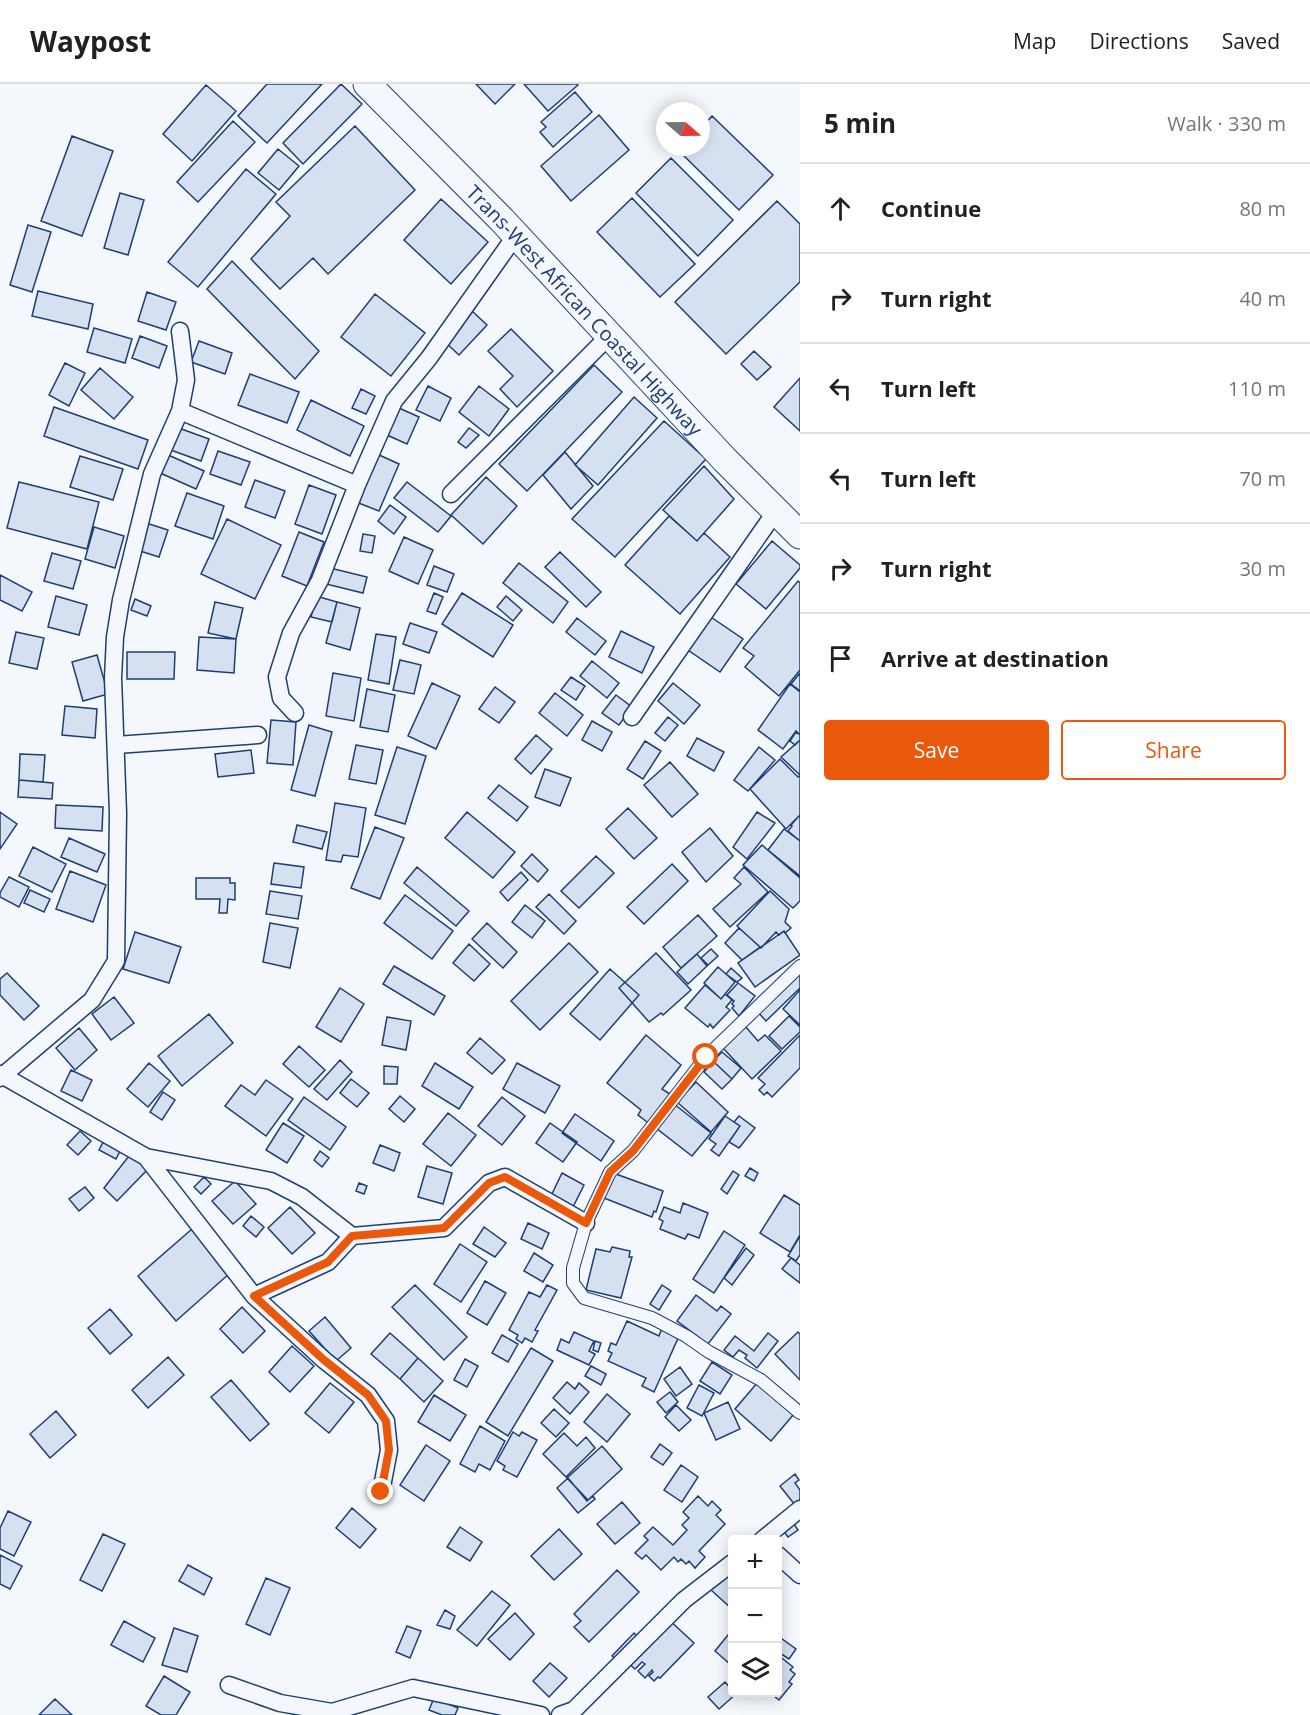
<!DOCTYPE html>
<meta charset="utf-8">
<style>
:root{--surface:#fff;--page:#f6f6f6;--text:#202124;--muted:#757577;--line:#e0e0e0;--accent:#ea580c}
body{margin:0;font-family:"Open Sans",sans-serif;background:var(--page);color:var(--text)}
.controls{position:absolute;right:18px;bottom:18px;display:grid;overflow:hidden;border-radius:6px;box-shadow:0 3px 15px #0003}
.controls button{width:54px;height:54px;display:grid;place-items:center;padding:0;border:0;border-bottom:2px solid var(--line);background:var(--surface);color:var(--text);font:30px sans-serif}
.compass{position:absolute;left:656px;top:18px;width:54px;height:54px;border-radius:50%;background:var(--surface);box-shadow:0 3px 15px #0003;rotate:110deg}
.stop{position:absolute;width:18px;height:18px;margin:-14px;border:4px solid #ea580c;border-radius:50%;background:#fff}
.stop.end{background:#ea580c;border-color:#fff;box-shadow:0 2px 6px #0008}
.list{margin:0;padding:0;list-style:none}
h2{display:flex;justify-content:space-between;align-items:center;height:78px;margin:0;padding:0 24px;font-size:26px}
h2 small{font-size:20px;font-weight:400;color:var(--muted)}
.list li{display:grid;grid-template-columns:39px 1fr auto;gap:18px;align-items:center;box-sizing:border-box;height:90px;padding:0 24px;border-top:2px solid var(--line)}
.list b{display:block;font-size:22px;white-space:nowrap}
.list em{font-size:20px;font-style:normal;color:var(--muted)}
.actions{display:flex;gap:12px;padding:18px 24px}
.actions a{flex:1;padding:14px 0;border:2px solid var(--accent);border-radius:6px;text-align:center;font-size:21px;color:var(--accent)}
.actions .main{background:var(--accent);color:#fff}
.icon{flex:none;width:33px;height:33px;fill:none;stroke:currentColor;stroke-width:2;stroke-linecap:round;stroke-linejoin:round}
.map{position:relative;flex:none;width:800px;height:1631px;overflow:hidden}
header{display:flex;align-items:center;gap:36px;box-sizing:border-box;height:84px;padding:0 30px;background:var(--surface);border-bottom:2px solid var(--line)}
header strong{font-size:28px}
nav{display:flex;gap:33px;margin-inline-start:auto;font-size:21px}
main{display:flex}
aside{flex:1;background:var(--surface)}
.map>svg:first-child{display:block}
.building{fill:#d5e0f0;stroke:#1d3f73;stroke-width:1.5}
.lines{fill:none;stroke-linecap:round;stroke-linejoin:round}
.pedestrian-casing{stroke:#1d3f73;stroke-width:14}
.minor-casing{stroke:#1d3f73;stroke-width:19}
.trunk-casing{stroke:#1d3f73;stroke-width:29}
.pedestrian{stroke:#f4f7fb;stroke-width:12}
.minor{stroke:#f4f7fb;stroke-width:16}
.trunk{stroke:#f4f7fb;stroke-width:27}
.route{stroke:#ea580c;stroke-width:8}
.labels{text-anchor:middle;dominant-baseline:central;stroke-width:4.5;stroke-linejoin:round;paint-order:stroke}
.street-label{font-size:20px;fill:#1d3f73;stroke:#f4f7fb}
</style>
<header>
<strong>Waypost</strong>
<nav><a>Map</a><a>Directions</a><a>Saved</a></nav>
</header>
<main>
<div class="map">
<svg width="800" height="1631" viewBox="0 0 800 1631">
<rect width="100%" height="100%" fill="#f4f7fb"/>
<path class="building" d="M267,0H322L267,59L238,32Z
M341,0L362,20L303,80L283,59Z
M476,0H515L495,20Z
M524,0H577L578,1L548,27Z
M206,1L236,27L192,77L163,50Z
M575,8L592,28L553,63L540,48L546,43L541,38Z
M599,31L629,66L571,117L541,82Z
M712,32L773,91L739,126L679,67L683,63H701V44Z
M233,37L255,58L198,118L177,98Z
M355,42L415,106L328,190L313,174L280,205L251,175L290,132L276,118Z
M72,52L113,67L82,152L41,137Z
M278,65L299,82L279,106L258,89Z
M671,74L733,136L698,172L636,109Z
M246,85L276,110L198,203L168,178Z
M120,109L144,116L128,171L104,164Z
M632,114L695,180L660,213L597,148Z
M441,115L488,158L451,200L404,156Z
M777,117L800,140V198L726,270L675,218Z
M28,141L51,148L32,208L10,201Z
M232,177L319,267L295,295L207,205Z
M38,207L93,220L88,245L32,232Z
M147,208L176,218L166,246L138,237Z
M375,210L425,249L391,292L341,253Z
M472,227L487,241L459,271L444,257Z
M94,244L132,255L125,279L87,268Z
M511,245L553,287L517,323L500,305L513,292L488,267Z
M140,252L167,262L159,284L132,274Z
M199,257L232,269L225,290L191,278Z
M754,267L771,283L757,296L741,280Z
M65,279L85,289L69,322L49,311Z
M594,281L622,308L527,407L499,380Z
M100,284L133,313L114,335L81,306Z
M250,290L299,308L287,339L238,321Z
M800,294V347L774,323Z
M428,302L451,314L440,337L416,326Z
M479,302L509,325L489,352L459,328Z
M361,305L375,312L366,330L352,324Z
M634,313L657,334L598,401L575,381Z
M311,316L364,342L350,372L297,346Z
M54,323L148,356L138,385L44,352Z
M399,324L419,333L407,360L387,351Z
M664,337L706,375L615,473L572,435Z
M176,343L209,355L201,377L168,365Z
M469,344L479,351L466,364L458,358Z
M218,367L250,378L241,401L210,390Z
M565,368L593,402L571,425L543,391Z
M166,370L204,387L196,405L158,388Z
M377,370L399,380L379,427L356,418Z
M80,372L123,385L113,416L70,403Z
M704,382L734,415L697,457L663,426Z
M486,393L517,422L483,460L451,431Z
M255,396L285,407L275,434L245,423Z
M19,398L99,418L87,465L7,444Z
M407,398L451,432L438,448L394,414Z
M309,401L336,411L322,450L295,440Z
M187,409L224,422L213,455L175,442Z
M390,421L406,433L394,450L378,437Z
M669,432L697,457L704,449L730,473L680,530L625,481Z
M227,435L281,461L255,515L201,490Z
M146,439L168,446L159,473L137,466Z
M94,443L124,452L115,484L85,475Z
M299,448L324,458L307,502L282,492Z
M363,450L375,452L372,469L360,467Z
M404,453L433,466L418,500L389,487Z
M772,457L800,481V484L766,525L736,500Z
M560,468L601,508L586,523L545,483Z
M52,469L81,477L73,505L44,497Z
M519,479L568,518L553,539L503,499Z
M434,482L454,490L447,508L427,501Z
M330,484L367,493L363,509L326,500Z
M0,491L32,508L22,527L0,516Z
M798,497L800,499V586L779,612L745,583L754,572L743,564Z
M434,509L443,513L436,530L427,527Z
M462,509L513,541L493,573L442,540Z
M56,512L87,521L79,551L48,543Z
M316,512L337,518L332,538L311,533Z
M506,512L522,526L513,537L497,523Z
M135,515L151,522L147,532L131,526Z
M215,518L243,524L236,555L208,549Z
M337,518L360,524L350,566L326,559Z
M708,531L743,555L720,588L685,564Z
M577,534L606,557L595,571L566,548Z
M410,539L437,548L429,569L403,560Z
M621,547L654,563L642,589L609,573Z
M16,548L44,554L37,585L9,579Z
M376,550L396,553L389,600L368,596Z
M199,553L236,555L234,589L197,586Z
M127,568H175L174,595H127Z
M97,571L108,610L83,617L72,578Z
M400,576L421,581L414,610L393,606Z
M592,577L619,599L607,614L580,592Z
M333,589L361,594L354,637L326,632Z
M800,589V607L791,600Z
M571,593L585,602L576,616L561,606Z
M432,599L460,612L436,665L408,652Z
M673,599L700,621L684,640L658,617Z
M790,600L800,608V651L796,647L783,665L758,646Z
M495,603L515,618L499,639L479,625Z
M367,605L395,611L388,648L360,643Z
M555,609L583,631L567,652L539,629Z
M616,611L632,623L619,641L602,629Z
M65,622L97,625L95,654L62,651Z
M668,633L678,641L665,657L655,649Z
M271,636L296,638L293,681L267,679Z
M592,637L612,648L602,667L582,656Z
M309,641L332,648L315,712L291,706Z
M796,648L800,651V656L795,661L790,657Z
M536,651L552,665L531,690L515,675Z
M697,654L724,668L714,687L687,672Z
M800,656V691L781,673Z
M645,657L661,667L643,695L627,685Z
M356,661L383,666L376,700L349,695Z
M397,663L426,672L405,740L375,731Z
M759,663L775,676L748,707L734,696Z
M251,666L254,689L218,693L215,670Z
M20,670L45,671L43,698L19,696Z
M780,675L798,693L800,691V731L786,745L750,705Z
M670,678L698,710L672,733L644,701Z
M545,685L571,694L560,722L535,713Z
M19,696L53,699L52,715L18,713Z
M499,701L528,723L517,737L488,714Z
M335,719L366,724L358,773L343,771L341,778L326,776Z
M56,721L103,723L102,747L55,744Z
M628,724L657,754L634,775L606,745Z
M0,728L17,740L0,765Z
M467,728L515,768L493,794L445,754Z
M757,728L775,739L747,775L733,763Z
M800,731V757L788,747L792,742L791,741Z
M297,741L327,748L322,765L293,758Z
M375,743L404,754L380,815L351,804Z
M710,744L733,772L706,798L682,768Z
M784,745L800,757V792L768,766Z
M69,754L105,770L97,788L61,773Z
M762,761L800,794V817L793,824L743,781Z
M33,763L66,780L52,808L19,792Z
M532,770L548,786L538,798L521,782Z
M596,772L614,789L579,824L561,807Z
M274,779L304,783L301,804L271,800Z
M672,780L688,797L644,840L627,823Z
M417,783L469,827L456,842L404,799Z
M744,783L768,808L730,843L713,825L741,800L734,794Z
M70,787L106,801L93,838L56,825Z
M521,788L528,796L508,817L500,808Z
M9,793L29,803L19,823L0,813V809Z
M196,794H230V799H235V816L228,815L227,829H219L220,815H196Z
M30,806L50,815L44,828L24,819Z
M270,807L302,812L298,835L266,830Z
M770,807L789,825L785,838L791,844L785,849L784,847L779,851L776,848L761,864L737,842Z
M549,810L576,837L564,850L536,823Z
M405,811L453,847L432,875L384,839Z
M525,821L545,837L532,854L512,838Z
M698,831L717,852L681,884L663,863Z
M270,839L298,844L290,884L263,878Z
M487,839L517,868L503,884L472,855Z
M739,844L760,863L742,876L725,859Z
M784,847L800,871L755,903L738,879Z
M135,848L181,863L169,899L123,885Z
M569,859L598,888L540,946L511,917Z
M469,860L490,880L474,897L453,879Z
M711,865L718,872L708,881L701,874Z
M656,869L691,906L663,931L661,929L649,938L619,904Z
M697,870L707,882L688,900L677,888Z
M394,882L445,912L434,931L383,900Z
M718,883L735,898L721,915L704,899Z
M731,884L742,894L737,898L726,890Z
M610,885L639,911L600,956L570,930Z
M800,885V904L766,937L757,927Z
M7,889L39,922L24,936L0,911V895Z
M738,899L755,912L739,932L732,924L734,922L732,920L734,917L727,911Z
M705,901L721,915L725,910L732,916L726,923L730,926L713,944L710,940L708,943L685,924Z
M340,904L364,920L341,958L316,943Z
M800,906V941L783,925Z
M114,913L134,939L111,956L92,930Z
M209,930L233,959L182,1002L158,972Z
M789,932L800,943V948L782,965L769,952Z
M387,933L411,937L406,966L382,961Z
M745,942L758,957L765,951L781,967L752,995L723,964Z
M79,944L97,966L75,986L56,964Z
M646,951L681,981L662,1005L673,1012L651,1041L638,1031L641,1026L607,999Z
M800,951V984L772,1013L767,1008L764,1011L759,1006L765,1000L758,994Z
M480,954L505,976L492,990L467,969Z
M299,962L325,986L309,1003L283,980Z
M722,968L741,984L732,995L713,977Z
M340,976L352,988L327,1016L314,1005Z
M713,977L732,995L722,1005L704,988Z
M149,979L170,997L148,1023L127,1005Z
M435,979L473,1003L459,1025L422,1002Z
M517,979L560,1002L545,1029L503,1005Z
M384,982L398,983L397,1000H384Z
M71,986L92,996L82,1017L61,1007Z
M351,995L369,1009L357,1023L340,1009Z
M266,996L293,1015L266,1052L225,1022L241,1001L255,1011Z
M696,998L728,1028L711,1048L677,1018Z
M163,1008L175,1016L162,1036L150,1028Z
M400,1012L415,1025L404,1038L389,1025Z
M304,1013L346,1043L330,1066L288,1036Z
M502,1013L525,1032L502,1061L478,1042Z
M674,1020L711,1049L692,1072L656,1044Z
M448,1029L476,1051L451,1082L423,1060Z
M575,1030L614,1057L601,1077L562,1049Z
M725,1032L740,1042L719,1072L711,1066L716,1060L709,1055Z
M739,1032L755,1044L739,1064L729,1058L740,1042L734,1038Z
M283,1039L304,1052L287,1079L266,1066Z
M550,1039L577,1058L563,1078L536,1059Z
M80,1047L91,1057L78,1071L67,1061Z
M108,1049L125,1057L116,1075L99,1066Z
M380,1061L400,1069L394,1087L373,1079Z
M320,1067L329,1074L322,1083L314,1076Z
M132,1068L149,1084L117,1117L104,1104Z
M427,1082L452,1089L443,1120L418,1113Z
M750,1084L758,1089L754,1097L745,1092Z
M733,1087L739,1091L727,1110L721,1105Z
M562,1089L584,1101L573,1123L551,1112Z
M613,1089L663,1107L656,1128L654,1127L652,1133L604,1114Z
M204,1093L211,1100L201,1110L194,1103Z
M235,1097L256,1120L233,1140L212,1117Z
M359,1099L367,1102L364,1110L356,1107Z
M85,1103L94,1114L79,1127L69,1115Z
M784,1111L800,1121V1151L790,1168L760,1149Z
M683,1119L708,1129L699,1154L688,1150L685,1155L660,1145L663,1137L659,1135L664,1123L680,1129Z
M290,1123L315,1149L292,1170L268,1144Z
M251,1132L264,1143L256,1153L243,1142Z
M528,1139L549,1149L542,1165L521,1155Z
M484,1143L506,1159L495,1173L473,1160Z
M192,1145L230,1189L176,1237L138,1192Z
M724,1147L745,1161L714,1209L693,1195Z
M800,1152V1171L796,1177L788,1172Z
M460,1160L487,1178L461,1218L434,1200Z
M612,1163L630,1167L629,1173H632L621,1214L586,1206L596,1165L610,1168Z
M746,1164L754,1171L732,1201L724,1194Z
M534,1169L553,1181L543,1198L524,1187Z
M791,1174L800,1181V1199L782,1185Z
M485,1197L506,1209L487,1241L467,1229Z
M415,1201L467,1253L444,1276L392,1223Z
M547,1201L557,1206L535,1246L538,1247L532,1258L525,1254L522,1259L516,1255L518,1251L509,1246L529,1208L540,1213Z
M662,1201L671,1207L659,1226L650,1220Z
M696,1211L717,1227L721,1222L731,1230L708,1260L677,1237Z
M242,1223L265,1247L243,1269L220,1245Z
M110,1225L132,1251L110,1270L88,1244Z
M325,1233L351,1264L336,1277L309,1247Z
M627,1237L659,1252L662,1244L679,1252L654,1308L642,1302L646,1294L608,1277L612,1269L608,1267L611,1259L616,1261Z
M574,1248L594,1257L589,1267L595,1270L589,1281L557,1266L561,1255L569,1259Z
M798,1248L800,1250V1296L775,1270Z
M390,1249L418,1274L400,1295L371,1270Z
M768,1249L778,1257L757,1284L745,1274L747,1271L739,1266L733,1273L724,1266L735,1252L754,1267Z
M502,1251L518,1260L508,1278L492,1269Z
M595,1257L601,1259L598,1268L593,1266Z
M292,1262L314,1282L290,1308L269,1288Z
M531,1264L553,1277L508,1352L486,1338Z
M168,1273L184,1291L148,1324L132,1306Z
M418,1274L443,1297L424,1318L400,1295Z
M465,1275L478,1282L467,1303L454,1296Z
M712,1278L732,1291L720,1310L700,1297Z
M591,1282L606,1290L601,1301L585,1292Z
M680,1283L692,1300L676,1312L664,1295Z
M231,1296L269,1340L250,1357L211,1313Z
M567,1298L575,1305L579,1299L589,1308L570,1330L553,1314Z
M758,1298L794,1330L771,1357L735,1325Z
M330,1299L354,1318L329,1349L305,1329Z
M699,1301L714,1309L702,1332L687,1324Z
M670,1308L678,1318L666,1329L657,1318Z
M607,1310L630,1330L607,1358L584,1338Z
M434,1311L466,1331L450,1357L418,1338Z
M728,1318L740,1345L716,1356L704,1329Z
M676,1321L691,1336L679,1347L665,1333Z
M554,1325L569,1339L556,1353L541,1339Z
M56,1327L76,1351L50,1374L30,1350Z
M480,1342L505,1357L490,1386L479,1380L475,1388L460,1380Z
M513,1348L519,1352L522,1348L537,1356L517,1393L503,1386L505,1382L497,1377Z
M564,1349L577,1362L586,1353L595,1364L566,1393L543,1370Z
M660,1360L672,1369L663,1381L651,1373Z
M426,1361L450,1377L424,1417L400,1401Z
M602,1362L622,1385L588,1416L567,1394Z
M681,1381L698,1393L682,1418L664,1406Z
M795,1390L799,1396L795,1399L800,1406V1417L795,1421L780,1402Z
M568,1394L587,1417L593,1412L595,1415L578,1429L557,1404Z
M698,1412L708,1422L712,1417L721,1426L716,1431L725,1440L699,1467L705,1473L695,1484L689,1477L686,1480L681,1475L678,1478L674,1473L661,1486L646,1471L642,1475L635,1469L648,1456L644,1452L653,1443L673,1461L687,1446L682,1441L689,1434L683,1428Z
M622,1418L640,1439L615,1460L597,1440Z
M352,1424L376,1445L360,1464L336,1444Z
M8,1427L31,1438L14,1472L0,1465V1444Z
M792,1437L798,1446L788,1453L782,1445Z
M460,1443L482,1458L470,1477L447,1463Z
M559,1445L582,1470L554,1496L531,1472Z
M103,1450L125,1460L102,1507L80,1496Z
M0,1471L22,1482L10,1505L0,1500Z
M188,1481L212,1494L204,1511L179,1497Z
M732,1481V1525L710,1505Z
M617,1486L639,1508L589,1558L574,1543L581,1537L574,1530Z
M266,1494L290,1504L270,1551L246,1540Z
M492,1507L510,1521L477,1562L457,1546Z
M445,1526L455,1532L450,1545L437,1541Z
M515,1529L534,1550L510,1576L488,1555Z
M666,1533L694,1559L660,1594L658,1593L654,1597L649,1592L653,1588L652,1586L645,1594L638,1587L645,1580L642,1578L635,1585L625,1576L621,1580L612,1572L634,1549L643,1558Z
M124,1537L155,1554L143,1578L111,1561Z
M407,1542L421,1547L410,1574L396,1568Z
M174,1544L198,1552L187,1588L162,1581Z
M732,1546V1580L731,1581L715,1567Z
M778,1552L796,1565L789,1575L778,1568Z
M778,1571L793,1583L790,1586L795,1590L789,1598L792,1600L779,1616L769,1608H778Z
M550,1579L567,1594L549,1613L533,1597Z
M164,1592L190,1608L176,1631H161L146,1622Z
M725,1598L732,1606V1608L736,1610L719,1625L708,1613Z
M434,1614L458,1624L455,1631H442L429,1626Z
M55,1615L72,1631H39Z"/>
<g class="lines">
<g class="pedestrian-casing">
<path id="pedestrian" d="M800,882L706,973L633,1067L610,1088L586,1139L573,1184V1199L584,1214L652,1234L686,1252L709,1268L761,1296L800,1329"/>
</g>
<g class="minor-casing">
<path id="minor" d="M180,327L357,401
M451,410L609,252
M295,629L281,614L277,593L291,549L320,496L357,401L394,317L429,274L516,151
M632,633L776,427
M116,661L258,651
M0,990L146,1073L254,1212L324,1276L368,1311L386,1337L389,1366L381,1408
M0,994L92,916L116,877L118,729L113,594L115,553L121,516L152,390L180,327L186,296L180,247
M146,1073L271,1097L302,1113L352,1152
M254,1212L328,1178L352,1152L444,1144L489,1099L505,1093L586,1139
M762,1456L800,1425
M778,1471L800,1491
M229,1601L280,1619L332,1628L413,1604L541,1631
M560,1631L574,1626L684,1516L732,1479"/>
</g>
<g class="trunk-casing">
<g id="trunk">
<path id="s1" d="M367,0L502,136L725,376L800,451"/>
</g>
</g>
<use href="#pedestrian" class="pedestrian"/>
<use href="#minor" class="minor"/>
<use href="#trunk" class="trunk"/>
</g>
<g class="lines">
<path class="route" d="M381,1408L389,1366L386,1337L368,1311L324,1276L254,1212L328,1178L352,1152L444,1144L489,1099L505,1093L586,1139L610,1088L633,1067L706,973"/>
</g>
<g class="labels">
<g class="street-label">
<text stroke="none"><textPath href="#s1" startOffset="314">Trans-West African Coastal Highway</textPath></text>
</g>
</g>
</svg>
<div class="controls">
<button>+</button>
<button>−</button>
<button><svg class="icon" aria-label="layers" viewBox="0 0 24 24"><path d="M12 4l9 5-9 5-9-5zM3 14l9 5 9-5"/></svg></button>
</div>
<svg class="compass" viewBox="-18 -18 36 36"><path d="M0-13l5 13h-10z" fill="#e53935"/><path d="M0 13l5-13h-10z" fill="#757577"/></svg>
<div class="stop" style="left:706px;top:973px"></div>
<div class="stop end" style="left:381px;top:1408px"></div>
</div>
<aside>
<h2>5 min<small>Walk · 330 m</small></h2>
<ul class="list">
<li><svg class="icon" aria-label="ahead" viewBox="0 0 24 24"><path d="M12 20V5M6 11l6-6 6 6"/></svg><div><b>Continue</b></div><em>80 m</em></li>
<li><svg class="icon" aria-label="right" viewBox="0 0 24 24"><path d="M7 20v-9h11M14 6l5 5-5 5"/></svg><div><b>Turn right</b></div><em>40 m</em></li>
<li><svg class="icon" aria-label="left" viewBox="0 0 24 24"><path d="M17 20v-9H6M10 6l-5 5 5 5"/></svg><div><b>Turn left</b></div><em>110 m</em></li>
<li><svg class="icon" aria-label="left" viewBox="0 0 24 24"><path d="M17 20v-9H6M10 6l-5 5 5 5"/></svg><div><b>Turn left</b></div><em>70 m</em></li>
<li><svg class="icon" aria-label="right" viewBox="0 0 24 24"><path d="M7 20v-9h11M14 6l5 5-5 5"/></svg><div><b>Turn right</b></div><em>30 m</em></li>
<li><svg class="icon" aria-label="arrive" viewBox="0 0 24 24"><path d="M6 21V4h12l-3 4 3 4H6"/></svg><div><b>Arrive at destination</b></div></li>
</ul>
<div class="actions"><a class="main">Save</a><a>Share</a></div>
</aside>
</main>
